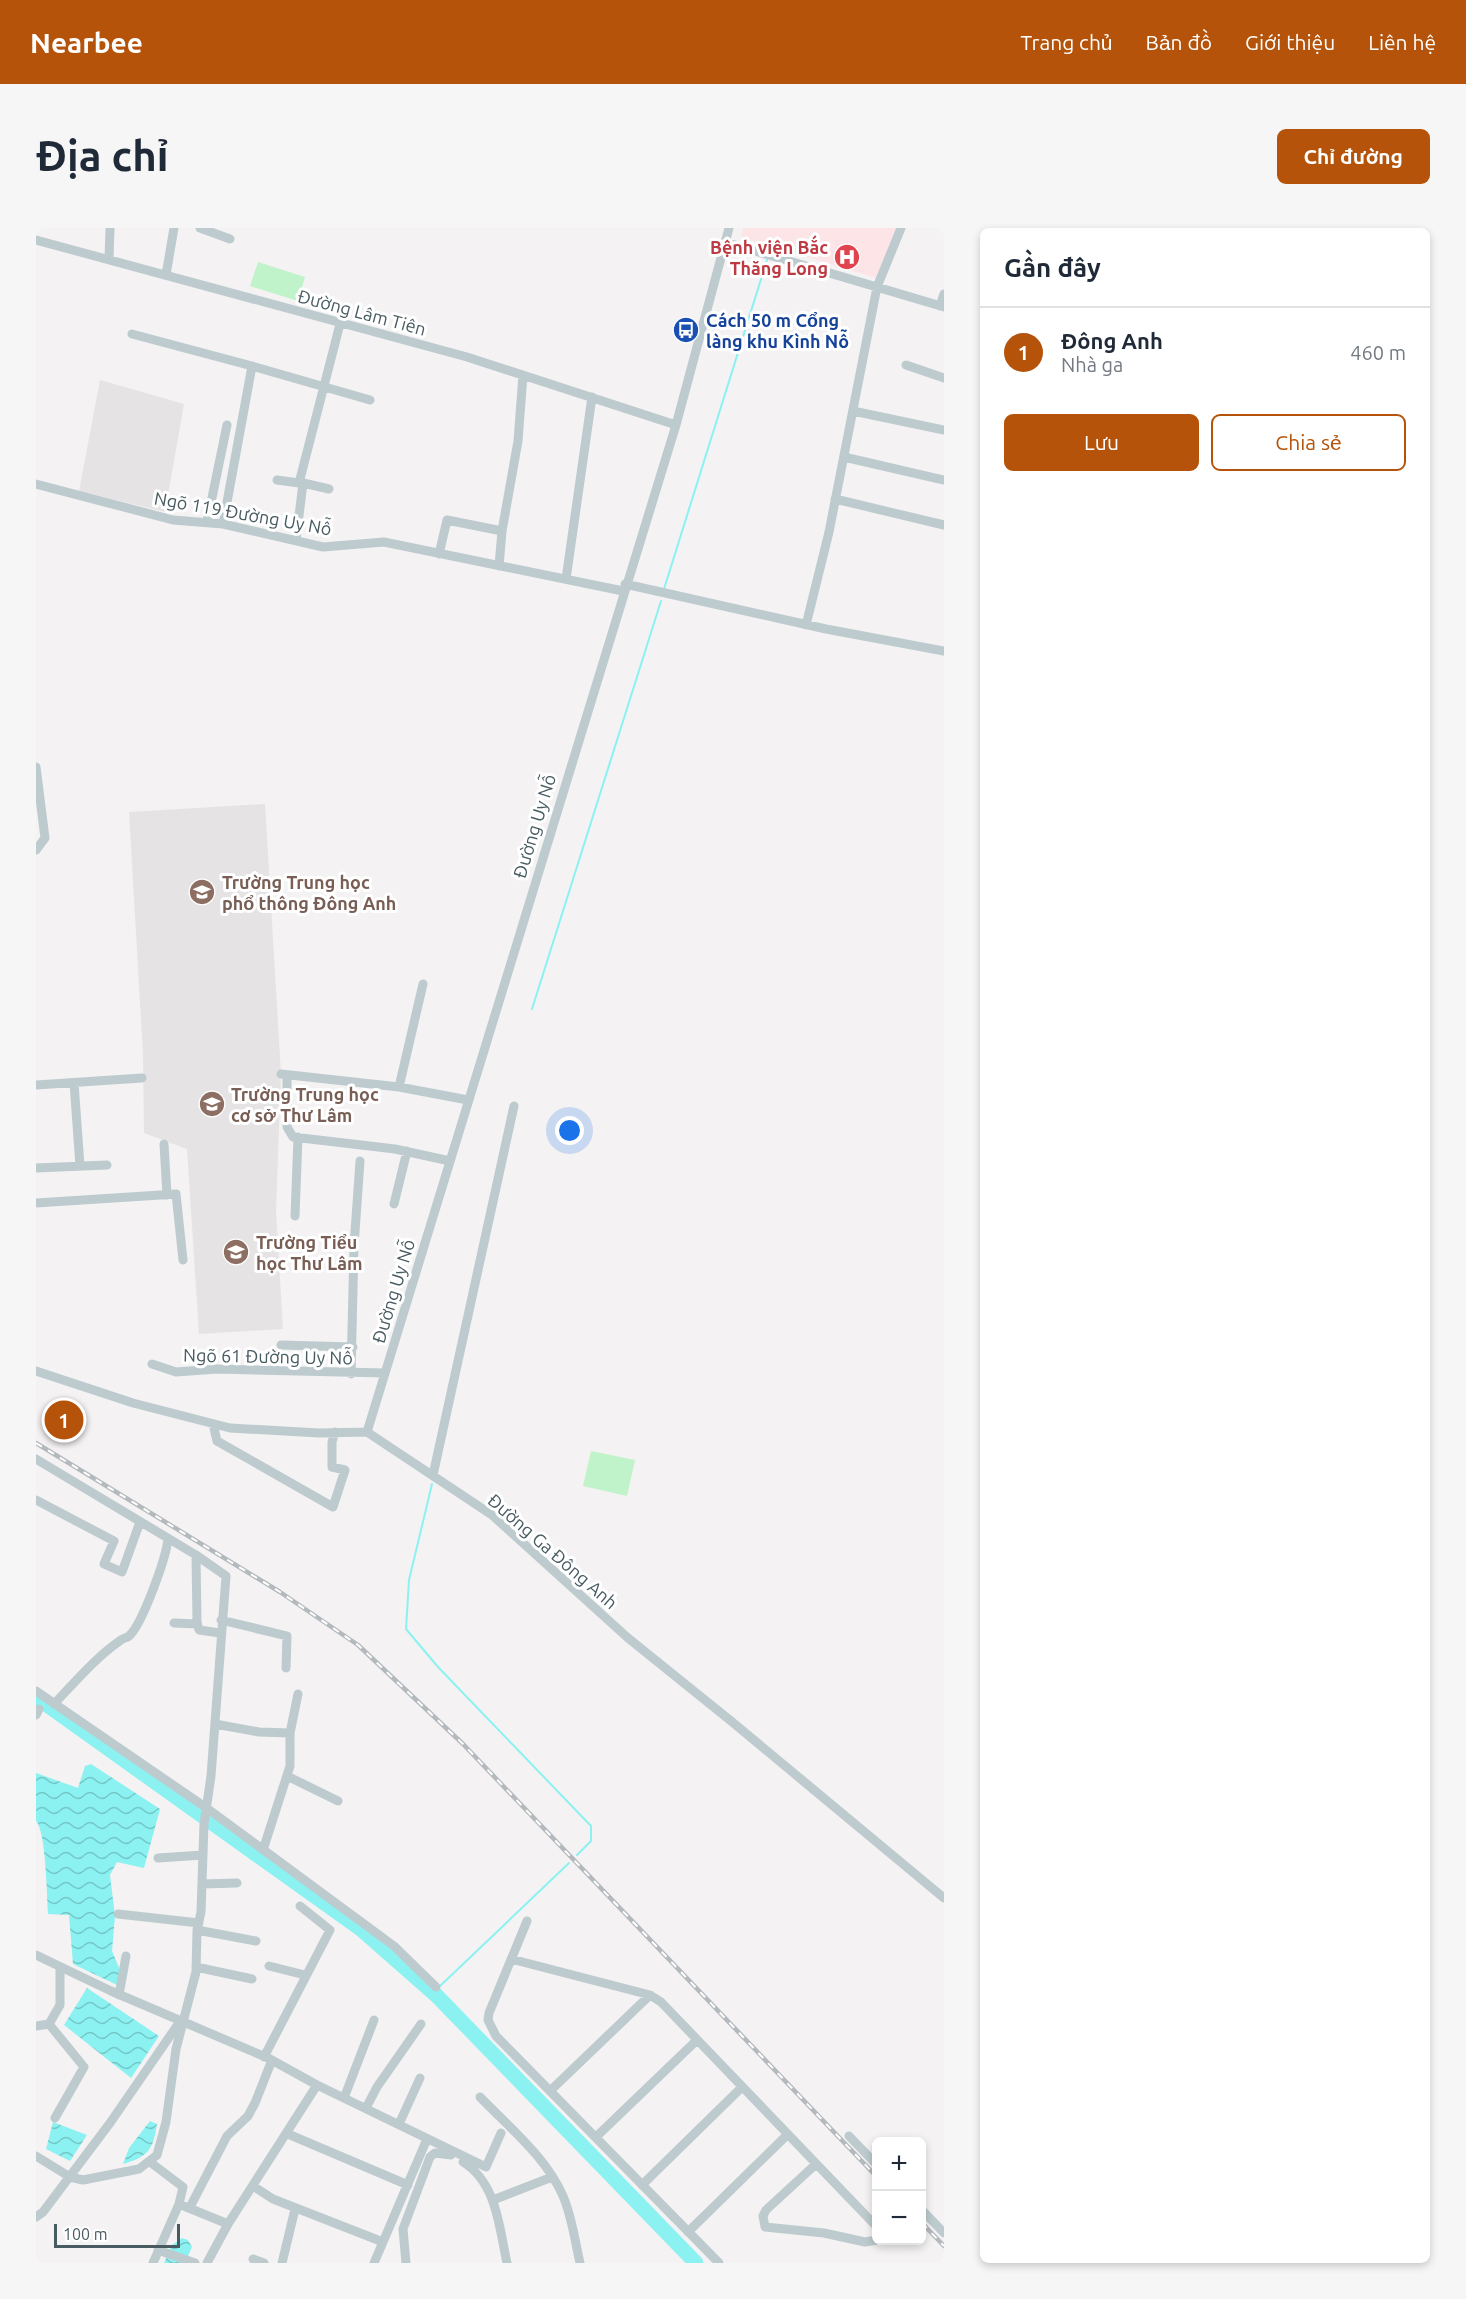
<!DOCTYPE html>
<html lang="vi">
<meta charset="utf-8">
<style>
:root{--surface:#fff;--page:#f6f6f7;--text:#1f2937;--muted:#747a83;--line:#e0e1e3;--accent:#b45309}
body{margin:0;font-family:Ubuntu,sans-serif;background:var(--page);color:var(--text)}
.controls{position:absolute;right:18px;bottom:18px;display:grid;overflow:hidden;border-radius:9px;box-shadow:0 3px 9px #0003}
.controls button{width:54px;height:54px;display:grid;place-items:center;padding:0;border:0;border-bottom:2px solid var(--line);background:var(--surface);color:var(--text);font:30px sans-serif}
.scale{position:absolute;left:18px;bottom:15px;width:126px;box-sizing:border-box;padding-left:6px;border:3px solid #485b61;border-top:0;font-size:16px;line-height:21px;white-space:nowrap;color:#485b61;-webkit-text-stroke:4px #fff;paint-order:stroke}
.you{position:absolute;left:534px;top:903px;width:21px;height:21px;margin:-15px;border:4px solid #fff;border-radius:50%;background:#1a73e8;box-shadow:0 0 0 9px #1a73e833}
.badge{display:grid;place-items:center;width:39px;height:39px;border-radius:50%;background:var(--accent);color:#fff;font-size:20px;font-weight:700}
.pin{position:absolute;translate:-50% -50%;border:3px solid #fff;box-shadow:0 2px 6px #0006}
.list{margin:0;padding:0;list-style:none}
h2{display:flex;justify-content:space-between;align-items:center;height:78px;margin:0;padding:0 24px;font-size:26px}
h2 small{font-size:20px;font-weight:400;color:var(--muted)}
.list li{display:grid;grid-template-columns:39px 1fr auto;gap:18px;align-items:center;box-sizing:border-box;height:90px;padding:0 24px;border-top:2px solid var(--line)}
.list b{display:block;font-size:22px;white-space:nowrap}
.list p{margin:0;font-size:20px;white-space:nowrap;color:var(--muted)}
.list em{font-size:20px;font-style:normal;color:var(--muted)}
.actions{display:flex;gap:12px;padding:18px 24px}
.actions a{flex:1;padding:14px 0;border:2px solid var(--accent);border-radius:9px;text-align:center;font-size:21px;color:var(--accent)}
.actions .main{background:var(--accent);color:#fff}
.map{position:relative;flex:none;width:908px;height:2035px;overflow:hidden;border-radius:9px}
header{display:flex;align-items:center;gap:36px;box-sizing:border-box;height:84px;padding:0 30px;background:var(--accent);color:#fff}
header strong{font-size:28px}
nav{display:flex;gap:33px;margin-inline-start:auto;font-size:21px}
.intro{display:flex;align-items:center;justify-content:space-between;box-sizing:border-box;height:144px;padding:0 36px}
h1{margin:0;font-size:42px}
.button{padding:15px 27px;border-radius:9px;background:var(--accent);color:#fff;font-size:21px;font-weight:700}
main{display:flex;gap:36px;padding:0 36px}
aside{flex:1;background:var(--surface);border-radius:9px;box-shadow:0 3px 9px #0003}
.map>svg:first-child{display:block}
.education{fill:#e6e3e5}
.medical{fill:#fde4e7}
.green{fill:#c0f3c9}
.water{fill:url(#water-waves)}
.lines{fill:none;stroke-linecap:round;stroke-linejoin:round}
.stream{stroke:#8bf2f1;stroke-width:2}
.river{stroke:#8bf2f1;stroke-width:15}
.minor{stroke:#bdcbcf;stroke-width:9}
.rail-casing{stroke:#b4b9bd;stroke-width:4.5}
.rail{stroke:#fff;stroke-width:2;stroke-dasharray:7;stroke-linecap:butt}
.labels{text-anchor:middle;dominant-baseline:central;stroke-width:6;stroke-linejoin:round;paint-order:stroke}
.health-label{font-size:18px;font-weight:bold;fill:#be3a42;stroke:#fff;text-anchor:end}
.street-label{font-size:18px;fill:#485b61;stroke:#fff}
.transit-label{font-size:18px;font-weight:bold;fill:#164399;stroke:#fff;text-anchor:start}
.education-label{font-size:18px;font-weight:bold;fill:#785e54;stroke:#fff;text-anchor:start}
</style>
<header>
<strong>Nearbee</strong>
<nav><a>Trang chủ</a><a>Bản đồ</a><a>Giới thiệu</a><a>Liên hệ</a></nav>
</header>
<div class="intro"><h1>Địa chỉ</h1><a class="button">Chỉ đường</a></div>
<main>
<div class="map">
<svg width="908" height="2035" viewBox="0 0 908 2035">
<defs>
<pattern id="water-waves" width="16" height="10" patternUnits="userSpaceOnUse" patternTransform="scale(1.5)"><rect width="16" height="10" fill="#8bf2f1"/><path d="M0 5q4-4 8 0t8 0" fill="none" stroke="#74c7c7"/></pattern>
</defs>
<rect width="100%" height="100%" fill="#f4f2f3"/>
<path class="education" d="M64,152L148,176L129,284L43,263Z
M229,576L245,846L240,983L247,1101L163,1106L151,921L108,905L107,826L93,584Z"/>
<path class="medical" d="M707,0H860L840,50L705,9Z"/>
<path class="green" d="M222,34L269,49L262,73L214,58Z
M555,1223L599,1232L591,1268L547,1258Z"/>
<path class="water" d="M55,1536L124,1581L108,1640L81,1634L74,1647L79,1688L76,1723L84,1742L81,1757L37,1736L33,1687L12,1686C11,1668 10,1603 0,1593V1545L42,1560L49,1538Z
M51,1760L123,1808L95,1850L28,1797Z
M114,1893L121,1896C117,1922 112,1929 87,1936L93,1920Z
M17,1894L51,1907L34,1933L10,1921Z
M146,2010L152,2012L156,2019L149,2035H128L136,2017Z"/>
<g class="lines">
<path class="stream" d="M628,361L731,32
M496,781L625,373
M396,1256L373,1352L370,1401L402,1439L555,1598V1613L541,1627
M403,1759L533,1635"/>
<path class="river" d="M0,1469L326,1702L400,1767L660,2035"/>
<path class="minor" d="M164,0L194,11
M0,12L431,129L640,197
M689,14L908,79
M73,31L74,0
M130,47L138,0
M904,78L908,66
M96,106L216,138
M870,137L908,150
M817,183L908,202
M808,229L908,252
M241,252L263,255
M267,255L293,261
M0,256L137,292L187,296L287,319L348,314L587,363
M799,271L908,297
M171,294L191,197
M187,296L216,138L334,172
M260,312L267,255H263L304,96
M403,326L411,292L466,303
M463,338L466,303L482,213L487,147
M530,351L556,169
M589,356L790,401L908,423
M770,397L793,304L841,59L865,0
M0,539L9,610L0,622
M245,846L363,859L432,872
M251,847V899L257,909L359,921L414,933
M38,855L44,938
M0,857L106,850
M363,859L387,756
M128,916L131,967
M0,940L71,937
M0,975L140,966L147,1032
M358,976L371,923
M259,988L262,909
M245,1117L317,1119
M116,1136L140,1144L181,1141L349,1145
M0,1143L97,1175L194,1200L283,1205L331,1204L456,1287L592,1410L695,1493L908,1670
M315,1146L318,1018L324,933
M177,1196L181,1213L297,1279L309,1242L296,1239V1214L299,1204
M331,1204L640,197L693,0
M0,1231L160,1327L190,1348L175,1548L168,1596L165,1684L161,1702L160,1744L140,1821L130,1894L121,1927L103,1941L47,1952L34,1949L0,1928
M397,1247L478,878
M0,1272L78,1313L68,1336L86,1344L104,1294
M185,1392L251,1408L250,1440
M161,1394L163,1402L184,1405
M138,1395L161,1396V1394L160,1327
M0,1463L172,1581L358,1718L400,1759
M18,1476C39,1454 60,1429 85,1412C87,1410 91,1410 93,1408C106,1397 131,1328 132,1310
M0,1487L3,1481
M179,1496L223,1504L254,1505
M251,1548L302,1573
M227,1622L254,1538V1505L262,1466
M122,1630L167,1627
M166,1656L201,1655
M82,1686L163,1695
M491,1693L453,1785L452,1792L460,1808L683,2035
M161,1702L220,1713
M0,1727L75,1763L232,1830L281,1857L450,1939L465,1905
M475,1731L614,1767L625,1774L840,1998
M233,1738L269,1747
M160,1739L216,1751
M83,1767L90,1728
M13,1796L48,1839L19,1890
M0,1798L13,1796L24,1777V1739
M228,1829L294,1702L264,1678
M514,1863L614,1767
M444,1869C473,1899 510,1929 527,1968C536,1989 539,2013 544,2035
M308,1870L338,1792
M330,1880L341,1859L385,1796
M363,1896L384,1850
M252,1906L372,1957
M813,1908L840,1936
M560,1909L661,1812
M114,1934L147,1959L143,1976L192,1996
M427,1934C461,1955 463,1999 471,2035
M780,1936L730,1982L727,1988L729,1999L788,2005L829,2014L841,2012
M606,1957L705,1860
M217,1958L237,1971L347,2014
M457,1972L516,1949
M154,1979L191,1908L212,1888L219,1875L236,1832
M886,1982L908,2005
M0,1989L7,1984L74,1895L145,1792
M652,2004L751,1907
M122,2022L159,2035
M217,2031L228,2035
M117,2035L143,1976
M171,2035L192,1996L281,1857
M246,2035L259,1981
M338,2035L391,1911
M370,2035L367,2001L394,1929L399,1925L415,1927"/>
<g class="rail-casing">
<path id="rail" d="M0,1215L244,1364L322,1417L427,1516L840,1948
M886,1995L908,2018"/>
</g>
<use href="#rail" class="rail"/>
</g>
<defs>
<g id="hospital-disc" transform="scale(1.35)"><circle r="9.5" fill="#e0444e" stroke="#fff"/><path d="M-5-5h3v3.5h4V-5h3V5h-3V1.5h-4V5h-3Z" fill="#fff"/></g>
<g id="bus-disc" transform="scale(1.35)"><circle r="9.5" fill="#1a4fb4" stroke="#fff"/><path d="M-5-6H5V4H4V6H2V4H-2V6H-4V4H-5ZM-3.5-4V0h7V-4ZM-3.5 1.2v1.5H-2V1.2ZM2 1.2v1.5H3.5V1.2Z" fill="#fff"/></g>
<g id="school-disc" transform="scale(1.35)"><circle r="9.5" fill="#8d6e63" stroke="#fff"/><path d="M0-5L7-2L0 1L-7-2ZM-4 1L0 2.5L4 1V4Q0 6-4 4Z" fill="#fff"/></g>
</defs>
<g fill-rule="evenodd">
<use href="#hospital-disc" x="811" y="29"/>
<use href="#bus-disc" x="650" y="102"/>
<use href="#school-disc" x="166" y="664"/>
<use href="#school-disc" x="176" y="876"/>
<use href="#school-disc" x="200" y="1024"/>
</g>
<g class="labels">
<g class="health-label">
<text x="792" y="19">Bệnh viện Bắc<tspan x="792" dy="21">Thăng Long</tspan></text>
</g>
<g class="street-label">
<text transform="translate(326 84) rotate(15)">Đường Lâm Tiên</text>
<text transform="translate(207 285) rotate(10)">Ngõ 119 Đường Uy Nỗ</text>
<text transform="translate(498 598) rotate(-73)">Đường Uy Nỗ</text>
<text transform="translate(357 1063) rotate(-73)">Đường Uy Nỗ</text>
<text transform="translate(232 1128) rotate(1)">Ngõ 61 Đường Uy Nỗ</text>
<text transform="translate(517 1323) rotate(41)">Đường Ga Đông Anh</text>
</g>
<g class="transit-label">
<text x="670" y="92">Cách 50 m Cổng<tspan x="670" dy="21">làng khu Kình Nỗ</tspan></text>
</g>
<g class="education-label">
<text x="186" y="654">Trường Trung học<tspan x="186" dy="21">phổ thông Đông Anh</tspan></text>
<text x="195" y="866">Trường Trung học<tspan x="195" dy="21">cơ sở Thư Lâm</tspan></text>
<text x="220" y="1014">Trường Tiểu<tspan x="220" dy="21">học Thư Lâm</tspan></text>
</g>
</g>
</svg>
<div class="controls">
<button>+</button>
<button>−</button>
</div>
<div class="scale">100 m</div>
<div class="you"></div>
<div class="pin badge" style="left:28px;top:1192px">1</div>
</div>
<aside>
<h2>Gần đây<small></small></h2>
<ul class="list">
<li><span class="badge">1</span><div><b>Đông Anh</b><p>Nhà ga</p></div><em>460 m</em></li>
</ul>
<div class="actions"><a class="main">Lưu</a><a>Chia sẻ</a></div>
</aside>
</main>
